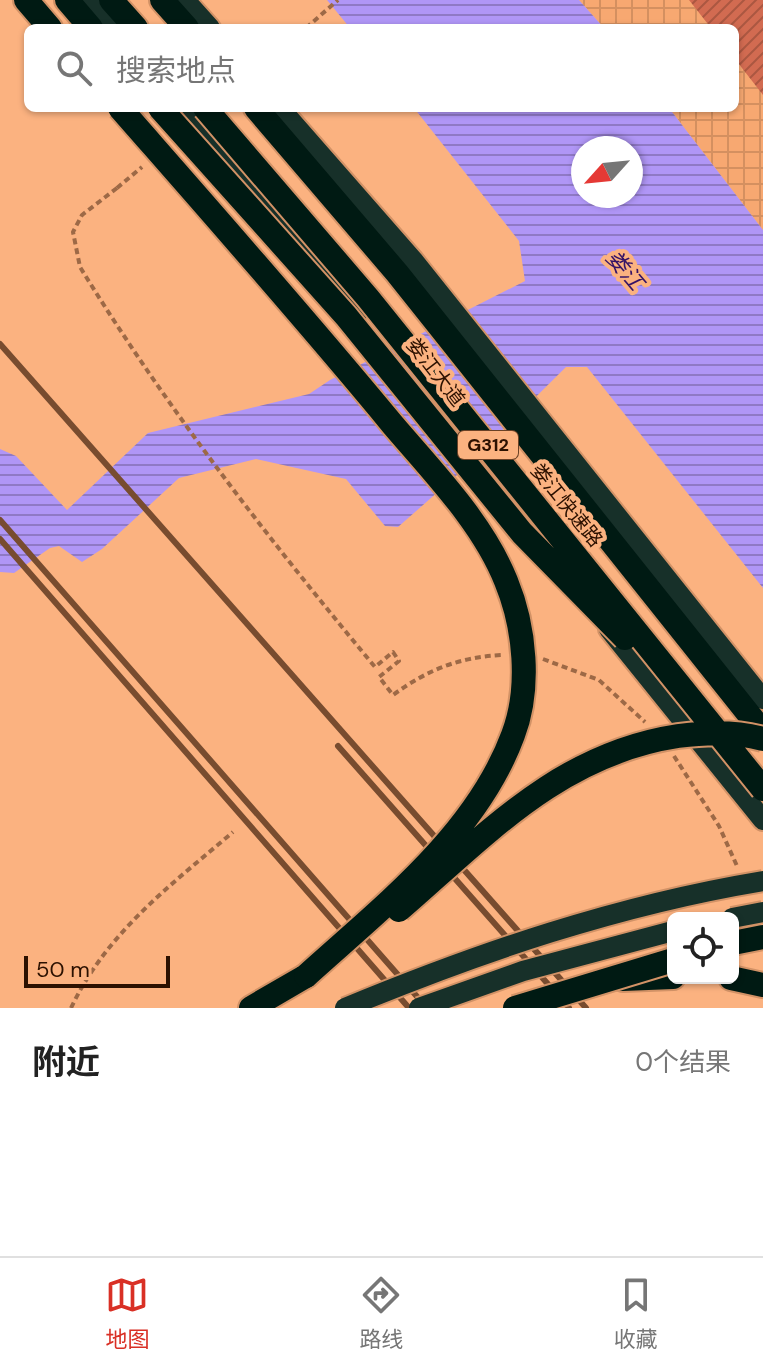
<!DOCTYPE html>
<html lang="zh">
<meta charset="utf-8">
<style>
:root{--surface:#fff;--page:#f2f2f2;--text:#222;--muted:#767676;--line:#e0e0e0;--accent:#d93025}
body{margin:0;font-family:"DM Sans","Noto Sans SC",sans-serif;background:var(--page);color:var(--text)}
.controls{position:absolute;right:24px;bottom:24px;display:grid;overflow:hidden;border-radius:12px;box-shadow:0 2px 6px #0004}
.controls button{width:72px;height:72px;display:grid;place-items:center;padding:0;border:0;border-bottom:2px solid var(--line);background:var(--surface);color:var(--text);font:40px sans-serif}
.compass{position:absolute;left:571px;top:136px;width:72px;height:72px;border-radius:50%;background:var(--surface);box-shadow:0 2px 6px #0004;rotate:243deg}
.scale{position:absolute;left:24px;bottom:20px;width:146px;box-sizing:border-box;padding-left:8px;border:4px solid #2c1100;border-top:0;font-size:22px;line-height:28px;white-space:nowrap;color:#2c1100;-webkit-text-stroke:6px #fbb280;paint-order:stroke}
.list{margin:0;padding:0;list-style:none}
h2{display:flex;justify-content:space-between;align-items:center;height:104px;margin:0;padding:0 32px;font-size:34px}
h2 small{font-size:26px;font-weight:400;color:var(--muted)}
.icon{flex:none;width:44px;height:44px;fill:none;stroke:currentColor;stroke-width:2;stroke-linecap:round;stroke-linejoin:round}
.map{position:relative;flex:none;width:763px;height:1008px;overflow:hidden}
.search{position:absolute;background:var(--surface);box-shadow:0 2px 6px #0004;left:24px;right:24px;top:24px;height:88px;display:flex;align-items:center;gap:20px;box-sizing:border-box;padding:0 28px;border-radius:12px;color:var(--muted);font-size:30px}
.sheet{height:248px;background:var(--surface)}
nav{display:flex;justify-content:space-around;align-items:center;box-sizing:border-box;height:112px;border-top:2px solid var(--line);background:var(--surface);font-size:22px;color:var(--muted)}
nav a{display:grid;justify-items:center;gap:4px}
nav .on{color:var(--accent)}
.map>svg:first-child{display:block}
.industrial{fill:url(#industrial-grid)}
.water{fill:url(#water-rules);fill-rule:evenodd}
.building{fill:url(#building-hatch)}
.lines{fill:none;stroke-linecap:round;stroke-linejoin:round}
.major-casing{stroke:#d29266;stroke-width:24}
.highway-casing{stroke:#d29266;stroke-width:28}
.path{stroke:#9d6946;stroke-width:4;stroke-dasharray:6 4;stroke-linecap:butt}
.major{stroke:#173029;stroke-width:20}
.highway{stroke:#001a13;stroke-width:24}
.rail{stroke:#784c2f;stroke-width:6}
.major-bridge-casing{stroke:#d29266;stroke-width:24;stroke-linecap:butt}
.highway-bridge-casing{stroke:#d29266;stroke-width:28;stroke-linecap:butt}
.path-bridge{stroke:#9d6946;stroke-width:4;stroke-dasharray:6 4;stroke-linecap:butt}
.major-bridge{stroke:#173029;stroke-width:20}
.highway-bridge{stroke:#001a13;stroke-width:24}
.labels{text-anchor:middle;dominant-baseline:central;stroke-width:8;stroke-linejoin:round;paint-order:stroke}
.shield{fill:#fbb280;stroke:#6a4126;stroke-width:2}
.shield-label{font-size:18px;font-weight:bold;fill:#2c1100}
.street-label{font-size:20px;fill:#2c1100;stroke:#fbb280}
.water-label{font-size:22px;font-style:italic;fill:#351366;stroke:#fbb280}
</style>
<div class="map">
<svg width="763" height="1008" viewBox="0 0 763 1008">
<defs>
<pattern id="industrial-grid" width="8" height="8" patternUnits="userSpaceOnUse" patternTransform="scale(2)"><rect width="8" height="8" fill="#f7a871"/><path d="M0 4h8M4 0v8" fill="none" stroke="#d49060"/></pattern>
<pattern id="water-rules" width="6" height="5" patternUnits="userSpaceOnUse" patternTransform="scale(2)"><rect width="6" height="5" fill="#b096f6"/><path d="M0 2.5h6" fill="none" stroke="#8f79c5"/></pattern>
<pattern id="building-hatch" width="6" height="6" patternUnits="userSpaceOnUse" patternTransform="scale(2)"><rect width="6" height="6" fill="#d26b51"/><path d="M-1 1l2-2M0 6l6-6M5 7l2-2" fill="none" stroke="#ab5741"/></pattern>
</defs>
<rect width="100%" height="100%" fill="#fbb280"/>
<path class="industrial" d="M579,0H763V230L669,108H735V28H604Z"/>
<path class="water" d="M327,0H579L604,28H350Z
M414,108H669L763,230V588L587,367H566L456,476L398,527L385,526L346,479L256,459L179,478L102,549L82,562L59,546L50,548L14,573L0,572V449L16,456L67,510L148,433L309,394L330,380L525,281L519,241ZM583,148H631V196H583Z"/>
<path class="building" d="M689,0H763V95L735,59V28H711Z"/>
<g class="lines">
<g class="major-casing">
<path id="major" d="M90,0L114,28
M185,0L210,28
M184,108L358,312
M280,108L413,260L763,699
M609,629L763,820"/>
</g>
<g class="highway-casing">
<path id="highway" d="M26,0L50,28
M67,0L91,28
M111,0L136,28
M162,0L187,28
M256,108L397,273L763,732
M731,978L763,985
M623,979L673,977
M251,1008L306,976"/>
</g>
<path class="path" d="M306,28L338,0
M117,188L82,215L73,232L80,267C168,410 267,537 375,667L393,652L399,661L379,677L393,695C427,670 459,657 502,655
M543,659L599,680L645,722
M674,756L719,826L737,866
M71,1008C107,932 171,885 233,832"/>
<use href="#major" class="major"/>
<use href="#highway" class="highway"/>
<path class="rail" d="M0,344L586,1008
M0,520L427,1008
M0,539L409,1008
M338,746L569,1008"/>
<g class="major-bridge-casing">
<path id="major-bridge" d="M732,918L763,912
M345,1008C480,952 618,905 763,881
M419,1008L523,971L673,931"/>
</g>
<g class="highway-bridge-casing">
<path id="highway-bridge" d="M120,108C212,213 304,317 393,425C433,472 483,523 506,581C525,627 531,688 513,735C476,835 382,907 306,976
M160,108L346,316L522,533L625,638
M205,108L368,298L763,789
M399,910C486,835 559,754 678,736C707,732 735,731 763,739
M733,943L763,937
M515,1008L673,960"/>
</g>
<path class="path-bridge" d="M117,188L142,167"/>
<use href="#major-bridge" class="major-bridge"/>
<use href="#highway-bridge" class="highway-bridge"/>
</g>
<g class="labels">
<rect class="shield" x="458" y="431" width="60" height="28" rx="6"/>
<g class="shield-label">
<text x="488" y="445">G312</text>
</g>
<g class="street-label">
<text transform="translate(436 372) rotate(52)">娄江大道</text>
<text transform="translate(567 505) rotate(51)">娄江快速路</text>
</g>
<g class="water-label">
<text transform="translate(625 270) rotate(50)">娄江</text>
</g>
</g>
</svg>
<div class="controls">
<button><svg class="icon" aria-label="locate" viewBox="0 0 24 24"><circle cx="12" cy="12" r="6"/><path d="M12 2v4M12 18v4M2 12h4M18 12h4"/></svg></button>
</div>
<svg class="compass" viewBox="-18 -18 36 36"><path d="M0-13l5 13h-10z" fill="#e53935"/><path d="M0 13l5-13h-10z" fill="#767676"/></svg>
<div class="scale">50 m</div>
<div class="search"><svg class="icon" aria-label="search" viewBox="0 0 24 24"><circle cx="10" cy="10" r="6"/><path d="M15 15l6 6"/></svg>搜索地点</div>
</div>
<section class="sheet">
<h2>附近<small>0个结果</small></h2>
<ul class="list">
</ul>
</section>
<nav>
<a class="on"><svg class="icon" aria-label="map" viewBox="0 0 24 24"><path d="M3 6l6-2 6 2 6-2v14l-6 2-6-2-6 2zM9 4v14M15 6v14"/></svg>地图</a>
<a><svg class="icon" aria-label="directions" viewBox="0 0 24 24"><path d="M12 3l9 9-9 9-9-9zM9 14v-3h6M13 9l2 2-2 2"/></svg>路线</a>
<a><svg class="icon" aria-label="saved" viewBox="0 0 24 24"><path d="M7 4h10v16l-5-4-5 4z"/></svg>收藏</a>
</nav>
